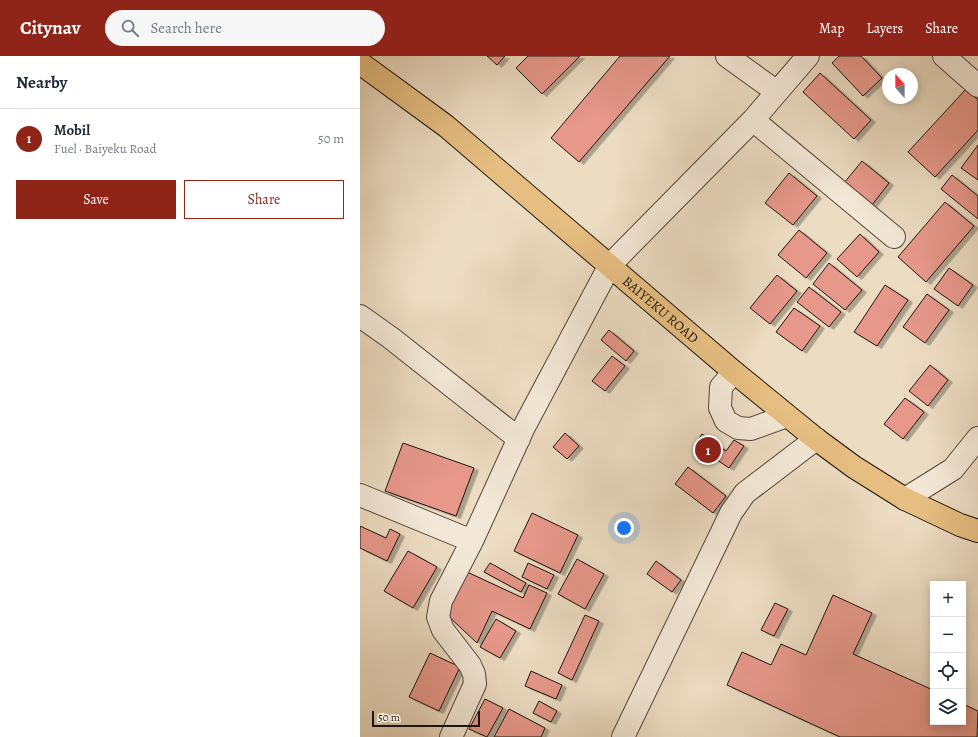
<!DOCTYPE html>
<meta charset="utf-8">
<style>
:root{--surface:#fff;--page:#f6f6f7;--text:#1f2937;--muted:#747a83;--line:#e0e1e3;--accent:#8f2418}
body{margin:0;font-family:Alegreya,serif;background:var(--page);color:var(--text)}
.controls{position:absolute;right:12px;bottom:12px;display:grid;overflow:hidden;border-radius:0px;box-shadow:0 2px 10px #0003}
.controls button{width:36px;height:36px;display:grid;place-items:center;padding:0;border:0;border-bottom:1px solid var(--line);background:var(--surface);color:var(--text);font:20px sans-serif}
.compass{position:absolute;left:522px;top:12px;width:36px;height:36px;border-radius:50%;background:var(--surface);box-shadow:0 2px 10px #0003;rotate:339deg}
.scale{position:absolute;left:12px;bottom:10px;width:108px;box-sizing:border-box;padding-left:4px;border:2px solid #1e150c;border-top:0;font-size:11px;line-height:14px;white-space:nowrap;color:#1e150c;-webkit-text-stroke:3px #f3e8d7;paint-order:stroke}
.you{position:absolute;left:264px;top:472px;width:14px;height:14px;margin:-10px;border:3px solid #fff;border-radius:50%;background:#1a73e8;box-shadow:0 0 0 6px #1a73e833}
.badge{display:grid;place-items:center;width:26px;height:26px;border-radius:50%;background:var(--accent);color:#fff;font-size:13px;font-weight:700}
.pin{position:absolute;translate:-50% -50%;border:2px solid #fff;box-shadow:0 1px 4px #0006}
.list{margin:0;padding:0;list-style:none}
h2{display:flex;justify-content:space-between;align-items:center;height:52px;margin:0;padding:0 16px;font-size:17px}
h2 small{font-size:13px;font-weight:400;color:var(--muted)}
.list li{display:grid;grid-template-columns:26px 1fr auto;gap:12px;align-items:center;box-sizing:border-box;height:60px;padding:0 16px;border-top:1px solid var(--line)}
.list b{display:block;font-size:15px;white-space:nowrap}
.list p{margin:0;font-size:13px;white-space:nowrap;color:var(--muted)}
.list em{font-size:13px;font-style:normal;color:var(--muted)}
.actions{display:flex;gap:8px;padding:12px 16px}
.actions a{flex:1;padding:9px 0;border:1px solid var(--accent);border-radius:0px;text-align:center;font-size:14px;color:var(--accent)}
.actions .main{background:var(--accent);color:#fff}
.icon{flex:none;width:22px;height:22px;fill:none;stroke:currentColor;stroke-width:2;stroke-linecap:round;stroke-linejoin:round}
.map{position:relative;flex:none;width:618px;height:681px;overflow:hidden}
header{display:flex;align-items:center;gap:24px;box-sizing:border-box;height:56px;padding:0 20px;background:var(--accent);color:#fff}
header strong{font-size:19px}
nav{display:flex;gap:22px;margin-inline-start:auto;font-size:14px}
.search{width:280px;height:36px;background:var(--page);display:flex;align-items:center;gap:10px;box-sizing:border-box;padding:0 14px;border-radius:22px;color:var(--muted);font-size:15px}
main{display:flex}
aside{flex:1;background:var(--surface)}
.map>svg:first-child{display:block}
.building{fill:#e7988b;stroke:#1e150c;filter:url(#shadow)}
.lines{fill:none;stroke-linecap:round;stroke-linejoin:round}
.minor-casing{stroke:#52473a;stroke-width:24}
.major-casing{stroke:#1e150c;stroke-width:24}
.minor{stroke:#f3e8d7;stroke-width:22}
.major{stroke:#e6be81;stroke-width:22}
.labels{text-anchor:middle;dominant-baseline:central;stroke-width:4;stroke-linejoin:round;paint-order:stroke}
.street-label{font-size:14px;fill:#1e150c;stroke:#f3e8d7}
</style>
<header>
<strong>Citynav</strong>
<div class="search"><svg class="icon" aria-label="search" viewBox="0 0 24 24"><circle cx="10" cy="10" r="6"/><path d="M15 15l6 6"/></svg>Search here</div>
<nav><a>Map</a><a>Layers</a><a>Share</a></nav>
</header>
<main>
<aside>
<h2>Nearby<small></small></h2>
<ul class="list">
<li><span class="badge">1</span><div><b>Mobil</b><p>Fuel · Baiyeku Road</p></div><em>50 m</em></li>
</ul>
<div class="actions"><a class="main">Save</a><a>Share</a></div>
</aside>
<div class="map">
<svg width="618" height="681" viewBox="0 0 618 681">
<defs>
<filter id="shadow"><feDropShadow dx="4.5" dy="2.5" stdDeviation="0" flood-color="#0004"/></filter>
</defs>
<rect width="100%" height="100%" fill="#ecdcc2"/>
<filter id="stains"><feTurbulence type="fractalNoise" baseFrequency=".005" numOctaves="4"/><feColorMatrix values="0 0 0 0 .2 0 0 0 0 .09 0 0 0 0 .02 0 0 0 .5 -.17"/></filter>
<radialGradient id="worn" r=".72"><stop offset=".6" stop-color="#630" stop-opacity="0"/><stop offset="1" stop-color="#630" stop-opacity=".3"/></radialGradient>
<path class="building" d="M127,0H145L137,9Z
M168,0H220L182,38L156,12Z
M260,0H310L219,106L191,82Z
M479,0H501L522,22L503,40L472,7Z
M460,17L511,64L494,83L443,36Z
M606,33L618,44V74L575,121L548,96Z
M618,89V124L601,112Z
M502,105L529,127L512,149L484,127Z
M429,117L457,140L433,169L405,147Z
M592,119L618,140V163L581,133Z
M585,146L614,170L566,226L538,201Z
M439,174L467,197L446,222L418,199Z
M500,178L519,196L497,221L477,203Z
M469,207L502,234L485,254L453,228Z
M589,212L613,229L598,250L574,233Z
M417,219L437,235L410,268L390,252Z
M525,229L548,244L517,290L494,276Z
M449,231L481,256L469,271L437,246Z
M567,238L589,254L565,287L543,271Z
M434,252L460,270L442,295L416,276Z
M249,274L274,295L266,305L241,284Z
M252,300L265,310L245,335L232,325Z
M570,309L588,324L568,350L549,335Z
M545,342L564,356L543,383L524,368Z
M205,377L219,390L207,403L193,391Z
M342,378L366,395L374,384L384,390L369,412L335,389Z
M43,387L114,412L96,460L25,435Z
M328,411L366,440L353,457L315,428Z
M172,457L218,479L200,517L154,495Z
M0,470L26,482L30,473L40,478L27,505L0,492Z
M48,495L77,511L53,552L24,535Z
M217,503L244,518L225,553L198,538Z
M296,505L321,524L312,536L287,518Z
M130,507L166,527L161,536L124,516Z
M168,507L194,519L187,533L162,521Z
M107,516L163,542L169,529L187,537L170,573L132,555L117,587L87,559Z
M473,539L512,557L493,598L573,634V666H603V648L618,655L617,681H480L367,629L382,596L411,609L421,588L446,599Z
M415,547L428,553L414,580L401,574Z
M225,559L239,565L212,624L198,617Z
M136,563L156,575L140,602L120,591Z
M70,597L100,611L79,655L49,641Z
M171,615L202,629L196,643L165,630Z
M125,643L143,652L127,681L109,673Z
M179,645L197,655L191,666L173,657Z
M149,653L185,672L181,681H134Z"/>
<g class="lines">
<g class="minor-casing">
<path id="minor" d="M367,0L417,36
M584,0L618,30
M393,64L534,181
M0,260L31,282L159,383
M374,316L361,331L360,352L366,365L378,372L391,373L427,360
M0,439L112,485
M545,443L593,413L618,382
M91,681L115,628L114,618L110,609L83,574L78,561L81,545L112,485L164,371L250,209L393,64L448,0
M263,681L371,457L385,437L456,383"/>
</g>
<g class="major-casing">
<g id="major">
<path id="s1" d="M0,7L86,70L374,316L456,383L494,411L545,443L600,469L618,475"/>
</g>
</g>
<use href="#minor" class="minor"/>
<use href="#major" class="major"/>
</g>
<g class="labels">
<g class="street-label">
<text stroke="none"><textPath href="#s1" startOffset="389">BAIYEKU ROAD</textPath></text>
</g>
</g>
<rect width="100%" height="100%" filter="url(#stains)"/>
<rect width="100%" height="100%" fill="url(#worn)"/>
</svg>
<div class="controls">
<button>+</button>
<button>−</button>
<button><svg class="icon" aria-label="locate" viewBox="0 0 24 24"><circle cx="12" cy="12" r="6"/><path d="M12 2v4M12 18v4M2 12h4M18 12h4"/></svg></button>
<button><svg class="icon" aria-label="layers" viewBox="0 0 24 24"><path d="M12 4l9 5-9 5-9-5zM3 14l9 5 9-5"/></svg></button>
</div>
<svg class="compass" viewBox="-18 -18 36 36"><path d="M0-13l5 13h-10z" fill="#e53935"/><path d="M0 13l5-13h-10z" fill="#747a83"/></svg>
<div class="scale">50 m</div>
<div class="you"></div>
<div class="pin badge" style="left:348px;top:394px">1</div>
</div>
</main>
